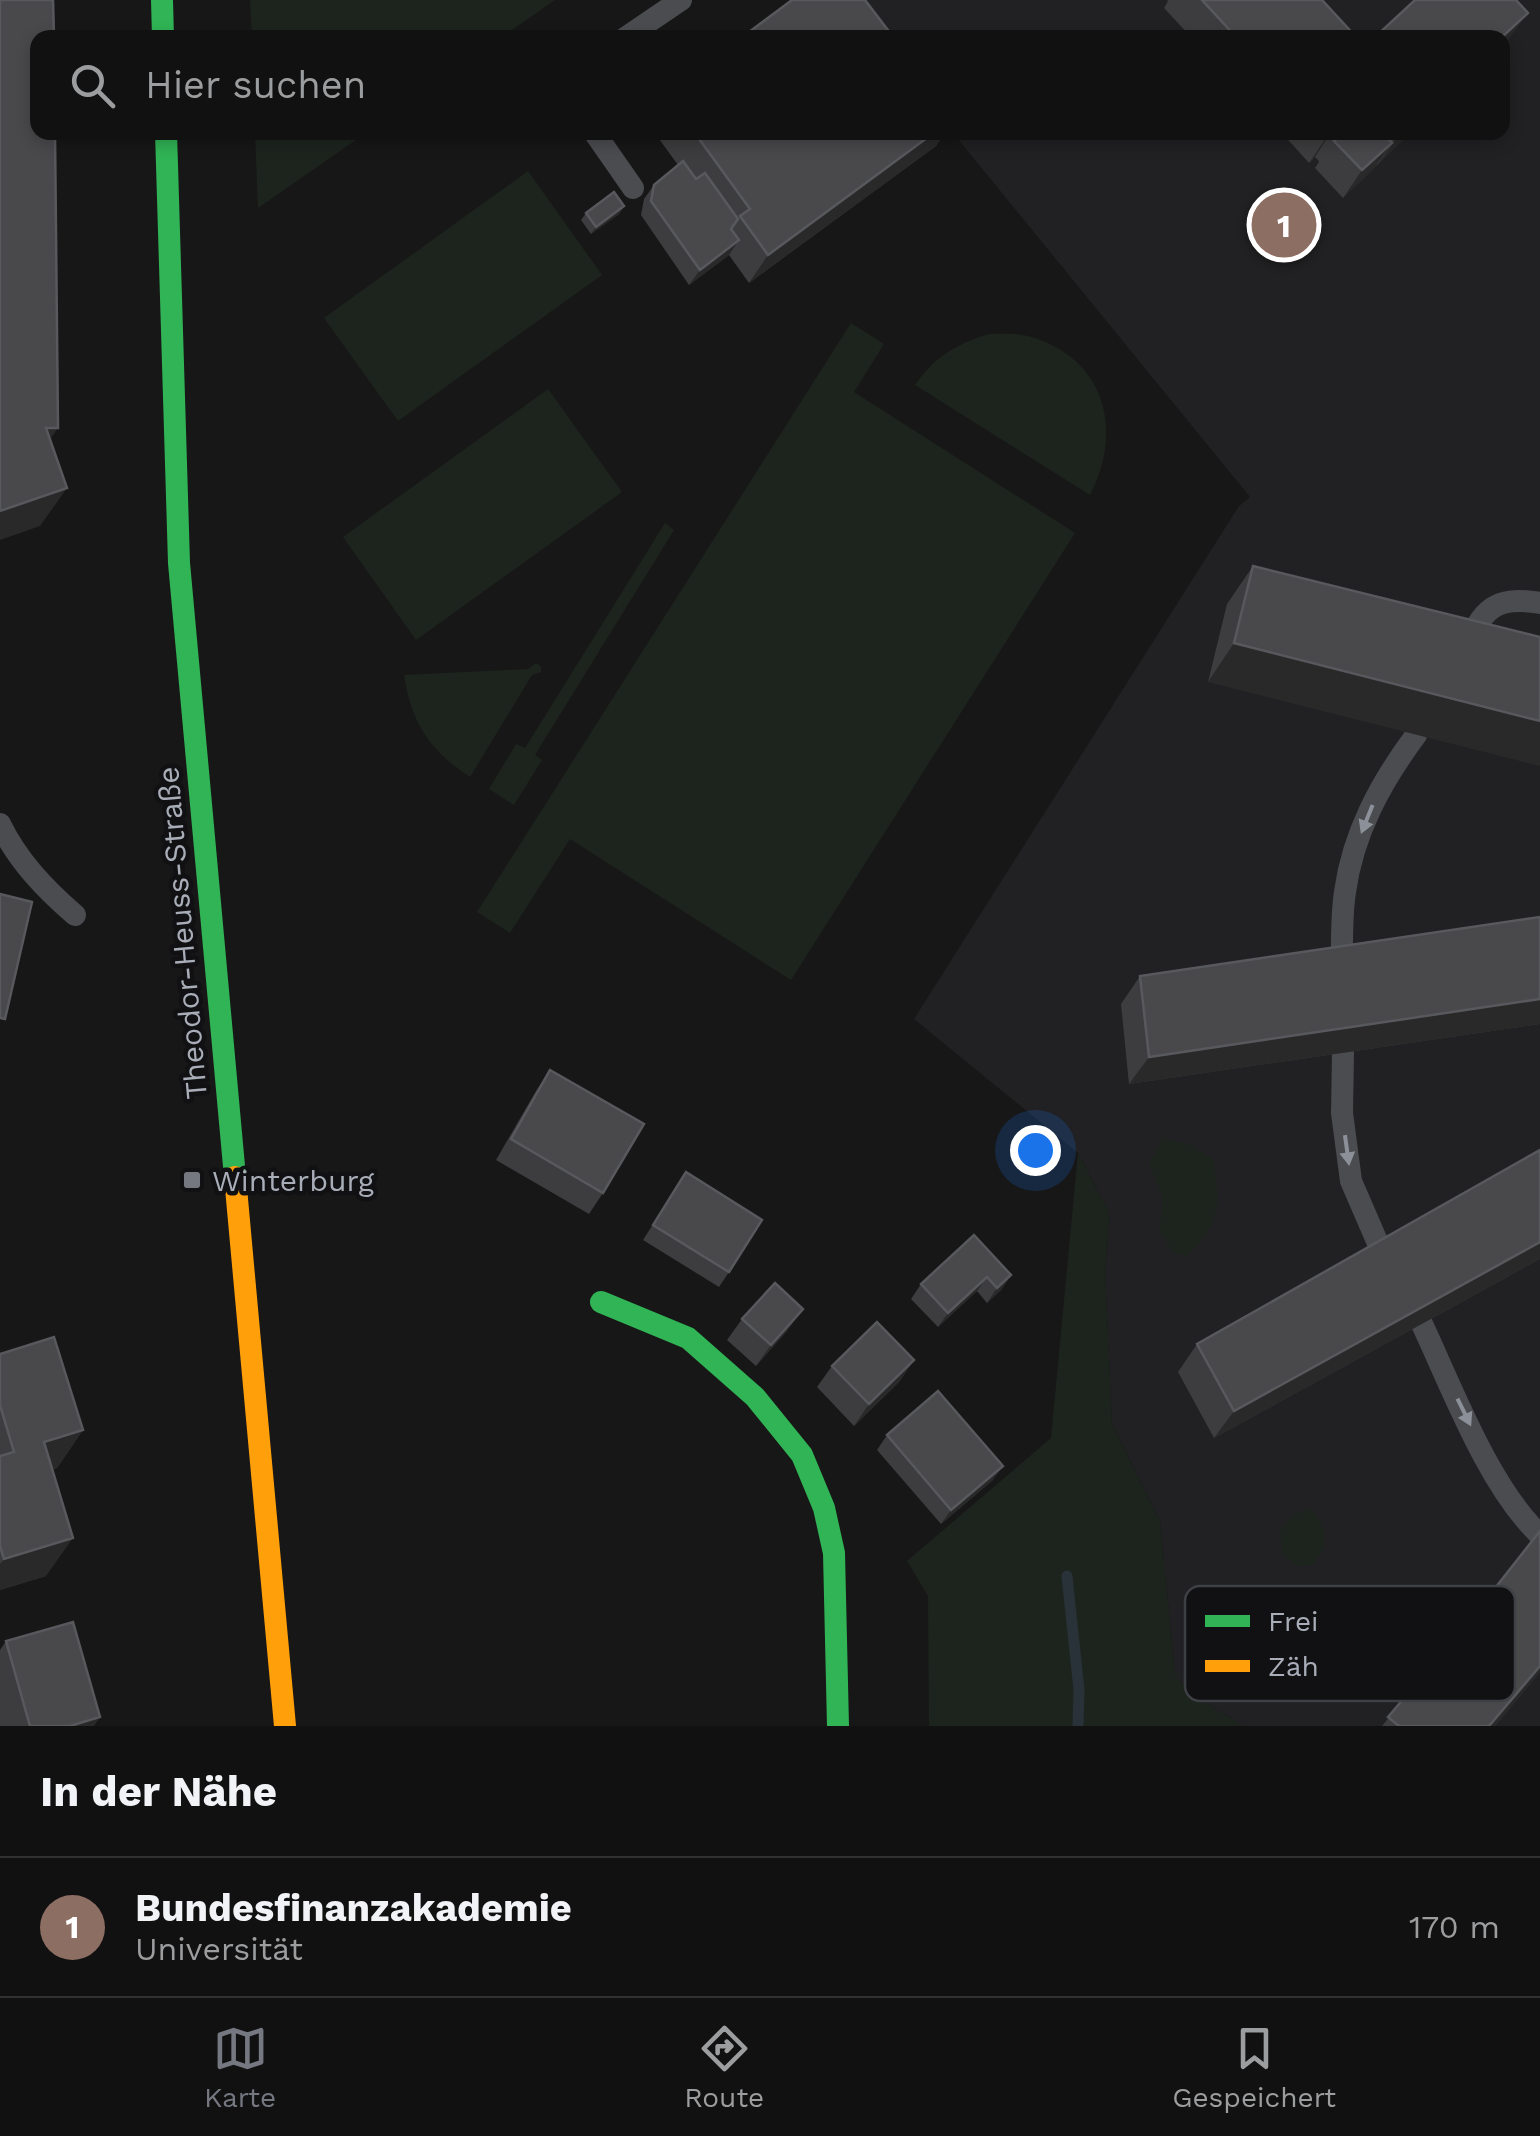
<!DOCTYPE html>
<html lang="de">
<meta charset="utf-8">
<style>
:root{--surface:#111;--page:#1a1a1a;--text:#f1f3f6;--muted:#9c9d9f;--line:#303131;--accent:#757880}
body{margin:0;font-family:"Work Sans",sans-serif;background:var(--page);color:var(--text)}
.you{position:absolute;left:1035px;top:1150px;width:35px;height:35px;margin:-25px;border:8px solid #fff;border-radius:50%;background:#1a73e8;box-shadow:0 0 0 15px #1a73e833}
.badge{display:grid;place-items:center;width:65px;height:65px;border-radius:50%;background:var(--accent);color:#fff;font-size:32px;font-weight:700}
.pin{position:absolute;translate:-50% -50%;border:5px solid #fff;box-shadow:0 2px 10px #0006}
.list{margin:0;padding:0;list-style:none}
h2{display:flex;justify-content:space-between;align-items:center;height:130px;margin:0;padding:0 40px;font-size:42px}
h2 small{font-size:32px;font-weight:400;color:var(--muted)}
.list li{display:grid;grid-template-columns:65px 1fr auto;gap:30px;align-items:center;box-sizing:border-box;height:140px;padding:0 40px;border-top:2px solid var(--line)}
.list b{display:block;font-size:38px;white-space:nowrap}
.list p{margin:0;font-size:32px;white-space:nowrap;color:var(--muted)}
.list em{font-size:32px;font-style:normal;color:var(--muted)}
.icon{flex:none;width:55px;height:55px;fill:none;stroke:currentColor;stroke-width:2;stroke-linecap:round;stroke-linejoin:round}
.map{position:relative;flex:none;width:1540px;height:1726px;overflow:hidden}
.search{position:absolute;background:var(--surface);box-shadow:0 5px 15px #0003;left:30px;right:30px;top:30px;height:110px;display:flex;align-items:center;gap:25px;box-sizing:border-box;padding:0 35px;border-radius:20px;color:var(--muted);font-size:38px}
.sheet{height:270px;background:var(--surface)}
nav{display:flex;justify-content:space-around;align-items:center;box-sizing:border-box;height:140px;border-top:2px solid var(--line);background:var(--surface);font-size:28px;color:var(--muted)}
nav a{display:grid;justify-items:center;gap:5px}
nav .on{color:var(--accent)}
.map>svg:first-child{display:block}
.built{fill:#212123}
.green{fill:#1d241e}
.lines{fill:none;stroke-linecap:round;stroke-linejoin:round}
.stream{stroke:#2a3239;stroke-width:11}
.lane{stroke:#4b4c50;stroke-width:22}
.fast{stroke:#30b455;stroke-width:22}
.slow{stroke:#ff9f0a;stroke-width:22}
.wall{fill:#3d3d3f}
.shaded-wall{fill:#29292a}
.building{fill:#49494c;stroke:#58595d;stroke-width:2.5}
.oneway{fill:#8c9099}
.poi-dot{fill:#757880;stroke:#111113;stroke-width:4}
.labels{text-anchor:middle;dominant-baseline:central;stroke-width:9;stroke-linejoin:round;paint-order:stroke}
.street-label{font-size:30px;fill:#a8adb8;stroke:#111113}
.poi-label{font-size:30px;fill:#a8adb8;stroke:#111113;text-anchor:start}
.key{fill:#111113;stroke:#3e4045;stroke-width:2.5}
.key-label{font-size:28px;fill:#a8adb8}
</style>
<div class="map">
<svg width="1540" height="1726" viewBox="0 0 1540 1726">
<rect width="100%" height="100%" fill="#171717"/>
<path class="built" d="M844,0H1540V1726H1244L1190,1694L1175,1675L1160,1522L1112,1424L1105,1273L1110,1214L1078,1153L914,1019L1239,506L1250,497L953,133L1502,132V38L875,37Z"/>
<path class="green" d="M250,0H555L502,37H252Z
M255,133V132L366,133L258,208Z
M528,171L602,275L398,421L324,318Z
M851,323L884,344L854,392L1075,533L791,980L570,839L510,933L477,912Z
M989,334C1001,334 1016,333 1028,336C1105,357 1124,429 1090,495L915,385C935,356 957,344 989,334Z
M548,389L622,492L416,640L343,537Z
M665,523L674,530L535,755L542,760L514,805L489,789L516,744L525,748Z
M536,663L541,667V672L532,675L470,777C430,751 411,722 404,675L528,669Z
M1163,1138L1190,1145L1213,1160C1221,1205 1221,1222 1187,1256L1173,1253L1159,1230L1163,1199L1149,1164Z
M1078,1153L1110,1214L1105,1273L1112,1424L1160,1522L1175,1675L1190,1694L1244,1726H929L928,1596L907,1561L1051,1438Z
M1311,1508C1327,1532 1332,1541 1312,1565L1297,1566L1282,1554L1280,1530L1293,1515Z"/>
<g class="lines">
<path class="stream" d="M1067,1576L1079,1690L1078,1726"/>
<path class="lane" d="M625,38L681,0
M594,132L633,188
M1465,650C1482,610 1494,595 1540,603
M0,824C18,861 45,889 75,915
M1342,971C1342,945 1341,918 1345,892C1353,833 1381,782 1416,735
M1343,1053L1342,1113L1351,1181L1383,1255
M1422,1324C1452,1388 1489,1487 1540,1535"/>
<path class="fast" d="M162,0L163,38
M166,132L179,563L235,1177
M601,1302L688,1338L755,1397L802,1455L824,1508L834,1553L838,1726"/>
<path class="slow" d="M235,1177L285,1726"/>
</g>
<path class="wall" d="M1167,0H1322L1357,38H1192L1164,8L1168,1Z
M654,132H945L936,146L749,283L729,255L689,285L641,215L644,199L654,185L678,165Z
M1281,132H1411L1343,198L1315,168L1319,162L1318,160L1315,157L1309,163Z
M624,206L619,214L591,234L581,220L586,213Z
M1253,566L1486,625L1208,682L1227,604Z
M1540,917V1024L1129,1084L1121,1004L1140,976Z
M550,1070L603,1193L589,1214L496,1160L536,1091Z
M1540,1150V1259L1214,1438L1178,1372L1197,1344Z
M686,1172L729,1272L719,1287L643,1240Z
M1011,1275L1001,1290L987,1303L977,1291L938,1327L911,1299L921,1284Z
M742,1319L788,1330L756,1366L727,1340Z
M0,1354L83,1430L57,1468L52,1470L46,1576L0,1590Z
M914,1360L899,1382L854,1426L817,1387L832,1366Z
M887,1435L993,1480L941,1524L877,1450Z
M1540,1531V1672L1495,1726H1382L1466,1625Z
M6,1641L94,1726H0V1650Z"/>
<path class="shaded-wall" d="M1528,13L1508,40L1502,46V38Z
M935,132H945L936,146L749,283L768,255Z
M1331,132L1315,157L1309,163L1328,135Z
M1401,132H1411L1378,164L1397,137Z
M1392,143L1373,170L1343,198L1362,170Z
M624,206L619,214L591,234L596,227Z
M739,240L729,255L689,285L700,270Z
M46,428H58L31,466Z
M67,488L40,526L0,540V511Z
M1234,643L1540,721V766L1208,682Z
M1540,999V1024L1129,1084L1149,1057Z
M1540,1242V1259L1214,1438L1234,1411Z
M1011,1275L1001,1290L987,1303L997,1288Z
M987,1277L977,1291L938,1327L948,1313Z
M803,1309L788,1330L756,1366L771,1345Z
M914,1360L899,1382L854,1426L869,1404Z
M83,1430L57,1468L17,1481L44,1442Z
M1003,1466L993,1480L941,1524L951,1510Z
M73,1538L46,1576L0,1590V1564L4,1559Z
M1540,1666V1672L1495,1726H1489Z
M100,1717L94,1726H70Z"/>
<path class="building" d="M0,0H53L54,38H38V132H55L58,428H46L67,488L0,511Z
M792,0H865L894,38H741Z
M1202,0H1322L1357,38H1237Z
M1415,0H1516L1528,13L1501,38H1374Z
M694,132H935L768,255L740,216L750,209Z
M1338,132H1390L1386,136L1392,143L1362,170L1334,141L1340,135Z
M683,161L696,179L705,173L738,219L731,229L739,240L700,270L651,201L654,185Z
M614,192L624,206L596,227L586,213Z
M1253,566L1540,637V721L1234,643Z
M0,894L32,902L5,1019L0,1018Z
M1540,917V999L1149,1057L1140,976Z
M550,1070L644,1124L603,1193L511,1139Z
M1540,1150V1242L1234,1411L1197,1344Z
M686,1172L762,1220L729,1272L653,1225Z
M974,1235L1011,1275L997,1288L987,1277L948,1313L921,1284Z
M775,1283L803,1309L771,1345L742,1319Z
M877,1322L914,1360L869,1404L832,1366Z
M54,1337L83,1430L44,1442L73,1538L4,1559L0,1546V1456L14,1452L0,1405V1354Z
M938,1391L1003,1466L951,1510L887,1435Z
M1540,1531V1666L1489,1726H1399L1388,1717L1466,1625Z
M73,1622L100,1717L70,1726H30L6,1641Z"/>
<defs><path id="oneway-solid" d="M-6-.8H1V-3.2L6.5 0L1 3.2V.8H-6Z" transform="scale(2.5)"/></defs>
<g class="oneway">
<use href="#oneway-solid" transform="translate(1367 819) rotate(112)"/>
<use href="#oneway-solid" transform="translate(1347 1150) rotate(82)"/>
<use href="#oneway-solid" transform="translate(1464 1412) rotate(64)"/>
</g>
<rect class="poi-dot" x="182" y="1170" width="20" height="20" rx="5"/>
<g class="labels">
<g class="street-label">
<text transform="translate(182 933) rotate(-95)">Theodor-Heuss-Straße</text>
</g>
<g class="poi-label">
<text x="212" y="1180">Winterburg</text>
</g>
</g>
<rect x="1185" y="1586" width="330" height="115" rx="15" class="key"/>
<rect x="1205" y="1615" width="45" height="12" fill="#30b455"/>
<rect x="1205" y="1660" width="45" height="12" fill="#ff9f0a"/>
<g class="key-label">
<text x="1268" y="1631">Frei</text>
<text x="1268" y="1676">Zäh</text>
</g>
</svg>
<div class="you"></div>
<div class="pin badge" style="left:1284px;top:225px;background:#8d6e63">1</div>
<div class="search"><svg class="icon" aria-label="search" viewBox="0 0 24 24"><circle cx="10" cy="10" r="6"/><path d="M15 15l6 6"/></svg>Hier suchen</div>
</div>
<section class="sheet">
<h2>In der Nähe<small></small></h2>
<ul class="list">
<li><span class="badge" style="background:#8d6e63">1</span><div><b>Bundesfinanzakademie</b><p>Universität</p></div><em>170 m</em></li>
</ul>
</section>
<nav>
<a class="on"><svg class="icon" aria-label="map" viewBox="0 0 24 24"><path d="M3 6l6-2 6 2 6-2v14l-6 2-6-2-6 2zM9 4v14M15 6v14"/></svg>Karte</a>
<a><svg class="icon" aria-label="directions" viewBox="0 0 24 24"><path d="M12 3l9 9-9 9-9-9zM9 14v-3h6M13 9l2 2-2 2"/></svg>Route</a>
<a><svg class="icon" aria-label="saved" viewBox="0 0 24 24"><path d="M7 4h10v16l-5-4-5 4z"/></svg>Gespeichert</a>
</nav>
